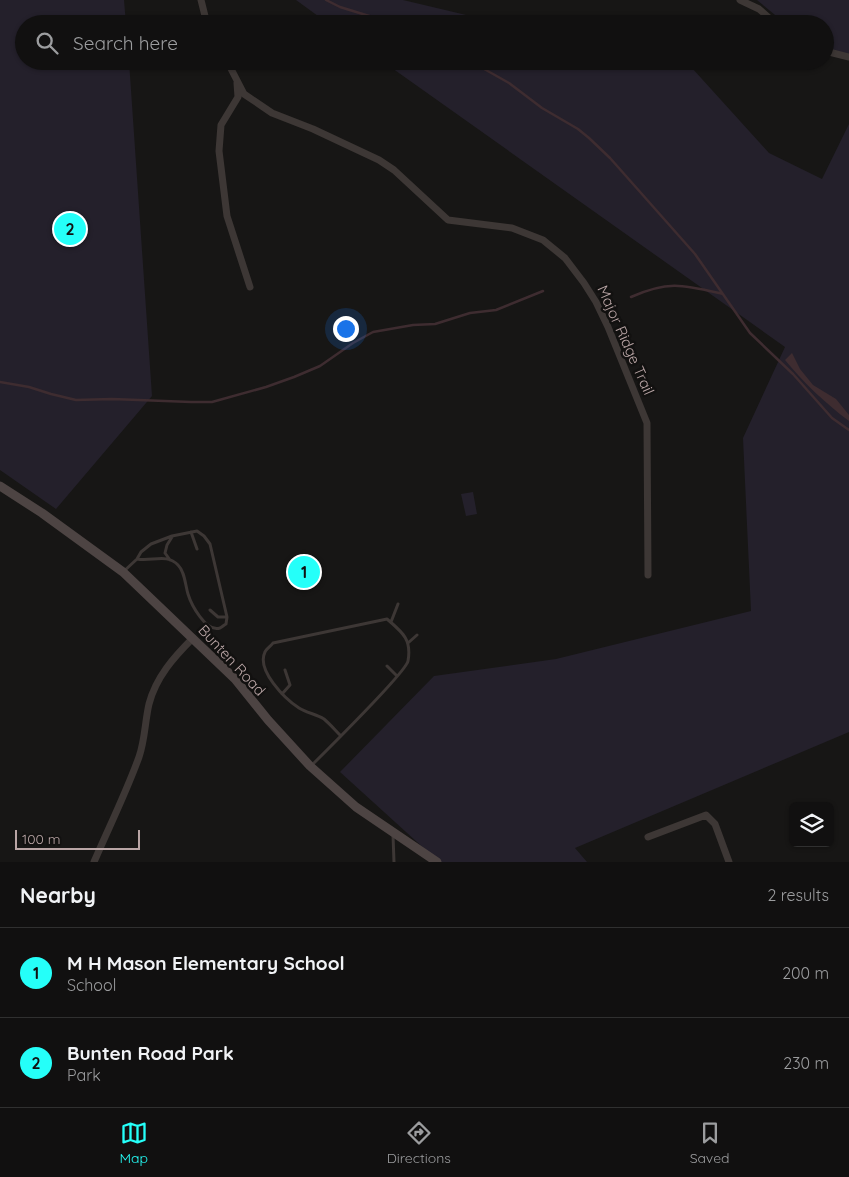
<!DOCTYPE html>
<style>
:root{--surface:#111010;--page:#1a1919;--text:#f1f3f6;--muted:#9c9d9f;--line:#303030;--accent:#25fff9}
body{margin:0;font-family:Quicksand,sans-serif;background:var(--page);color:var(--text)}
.controls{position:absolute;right:15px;bottom:15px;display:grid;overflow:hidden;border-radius:8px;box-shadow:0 1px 4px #0004}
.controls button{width:45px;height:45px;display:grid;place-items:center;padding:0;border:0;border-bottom:1px solid var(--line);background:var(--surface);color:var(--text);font:25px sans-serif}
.scale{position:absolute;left:15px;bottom:12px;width:125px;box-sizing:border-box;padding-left:5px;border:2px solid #b9a5a5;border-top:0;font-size:14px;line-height:18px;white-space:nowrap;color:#b9a5a5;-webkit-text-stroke:4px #121110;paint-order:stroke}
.you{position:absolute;left:345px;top:328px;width:18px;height:18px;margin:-12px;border:4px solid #fff;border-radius:50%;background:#1a73e8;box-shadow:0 0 0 8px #1a73e833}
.badge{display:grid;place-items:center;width:32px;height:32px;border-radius:50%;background:var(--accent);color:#111;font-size:16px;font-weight:700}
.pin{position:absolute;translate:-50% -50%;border:2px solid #fff;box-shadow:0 1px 5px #0006}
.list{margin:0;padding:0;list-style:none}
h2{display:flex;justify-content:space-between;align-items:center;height:65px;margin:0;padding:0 20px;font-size:21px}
h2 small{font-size:16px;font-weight:400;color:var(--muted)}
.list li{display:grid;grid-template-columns:32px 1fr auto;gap:15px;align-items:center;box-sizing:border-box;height:90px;padding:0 20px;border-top:1px solid var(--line)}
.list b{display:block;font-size:19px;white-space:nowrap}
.list p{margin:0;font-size:16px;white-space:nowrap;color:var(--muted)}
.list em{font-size:16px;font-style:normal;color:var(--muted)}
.icon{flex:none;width:28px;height:28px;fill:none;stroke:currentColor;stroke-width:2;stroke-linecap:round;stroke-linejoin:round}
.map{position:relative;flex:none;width:849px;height:862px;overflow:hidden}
.search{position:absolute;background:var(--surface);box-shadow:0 1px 4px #0004;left:15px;right:15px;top:15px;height:55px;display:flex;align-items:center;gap:12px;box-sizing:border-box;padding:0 18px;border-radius:28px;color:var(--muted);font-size:19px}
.sheet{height:245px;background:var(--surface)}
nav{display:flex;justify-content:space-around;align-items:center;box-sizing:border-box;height:70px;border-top:1px solid var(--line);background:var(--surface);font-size:14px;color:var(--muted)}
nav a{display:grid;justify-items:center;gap:2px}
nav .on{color:var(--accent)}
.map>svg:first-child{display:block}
.green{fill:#24202b}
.water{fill:#3e2c30}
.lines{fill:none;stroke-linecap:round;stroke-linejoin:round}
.stream{stroke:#3e2c30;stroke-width:2.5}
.lane{stroke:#3d3735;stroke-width:3}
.street{stroke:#3d3735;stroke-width:7}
.secondary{stroke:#4d4443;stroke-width:9}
.labels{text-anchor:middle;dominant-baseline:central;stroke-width:5;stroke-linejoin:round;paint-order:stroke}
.street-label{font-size:15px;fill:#b9a5a5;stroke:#121110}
</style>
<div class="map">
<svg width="849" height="862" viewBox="0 0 849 862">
<rect width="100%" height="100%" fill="#171615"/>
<path class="green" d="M0,0H124L126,24H24V61H129L152,396L56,509L0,470Z
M296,0H403L504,24H329Z
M757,0H849V58L825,55V24H786Z
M382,61H664L692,68L769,153L822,179L849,124V732L575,848L587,862H439L340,772L434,676L556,659L751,611L743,438L785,347Z
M473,492L477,514L466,516L461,494Z"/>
<path class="water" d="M792,353L800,369L813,385L836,399L849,415V421C825,403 804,383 785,360Z"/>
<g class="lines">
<path class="stream" d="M326,0L340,7L395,24
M470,61L509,83L542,108L578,129L589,138L610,158L695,254L750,333L793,374L832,418L849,430
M631,297C669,280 684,285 723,294
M0,382L29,387L51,394L76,400L112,399L191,402H212L266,387L294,377L320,366L353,343L373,332L413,325L435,324L470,313L496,310L543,291"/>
<path class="lane" d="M191,532L197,549
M170,560L165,553L167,545L172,537
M123,572L137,559L141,552L151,544L172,536L197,531L204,536L210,544L227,617L226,624C224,625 222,627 220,628C206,633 191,604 188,594C185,584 185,572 178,565C167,553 151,562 137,559
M210,610L218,617H227
M391,622L398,604
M408,643L417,635
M387,666L397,676
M282,694L290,685L285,670
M311,766C325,752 406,672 408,661C412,639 402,632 387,619L273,643C271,646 266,649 265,652C256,670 285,699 299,708C307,713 316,714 324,719C330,724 335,730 341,736
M393,835L394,862"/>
<path class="street" d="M201,0L207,24
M740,0L759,9L776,24
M825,51L849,57
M227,61L244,94L272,113L313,129L379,160L394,170L448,220L512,228L543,240L565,258L584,283L596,302L608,327L647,423L648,575
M237,83L238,97L221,125L219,151L227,216L250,287
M648,837L706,815L715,824L729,862
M94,862C109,827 126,793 139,757C145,740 145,721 149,704C156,677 174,657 193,638"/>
<path class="secondary" d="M0,486L42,513L123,572L235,679L268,720L310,766L356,807L437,862"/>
</g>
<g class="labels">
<g class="street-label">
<text transform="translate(626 340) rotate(66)">Major Ridge Trail</text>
<text transform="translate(232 660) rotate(47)">Bunten Road</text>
</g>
</g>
</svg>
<div class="controls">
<button><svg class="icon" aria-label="layers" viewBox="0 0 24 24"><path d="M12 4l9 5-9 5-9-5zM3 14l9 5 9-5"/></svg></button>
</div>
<div class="scale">100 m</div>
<div class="you"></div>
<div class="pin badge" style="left:304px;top:572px">1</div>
<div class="pin badge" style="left:70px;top:229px">2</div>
<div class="search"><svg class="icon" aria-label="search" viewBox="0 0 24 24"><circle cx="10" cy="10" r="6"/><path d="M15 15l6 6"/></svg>Search here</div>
</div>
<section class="sheet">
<h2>Nearby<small>2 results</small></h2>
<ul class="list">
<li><span class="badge">1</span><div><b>M H Mason Elementary School</b><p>School</p></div><em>200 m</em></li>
<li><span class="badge">2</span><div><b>Bunten Road Park</b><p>Park</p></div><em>230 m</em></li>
</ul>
</section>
<nav>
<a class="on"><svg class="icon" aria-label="map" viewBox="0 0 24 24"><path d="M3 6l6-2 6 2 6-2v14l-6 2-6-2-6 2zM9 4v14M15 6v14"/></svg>Map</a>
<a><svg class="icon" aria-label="directions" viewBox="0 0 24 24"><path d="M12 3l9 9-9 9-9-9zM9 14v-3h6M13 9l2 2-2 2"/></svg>Directions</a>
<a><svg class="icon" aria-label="saved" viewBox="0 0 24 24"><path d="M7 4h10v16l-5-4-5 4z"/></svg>Saved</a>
</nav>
